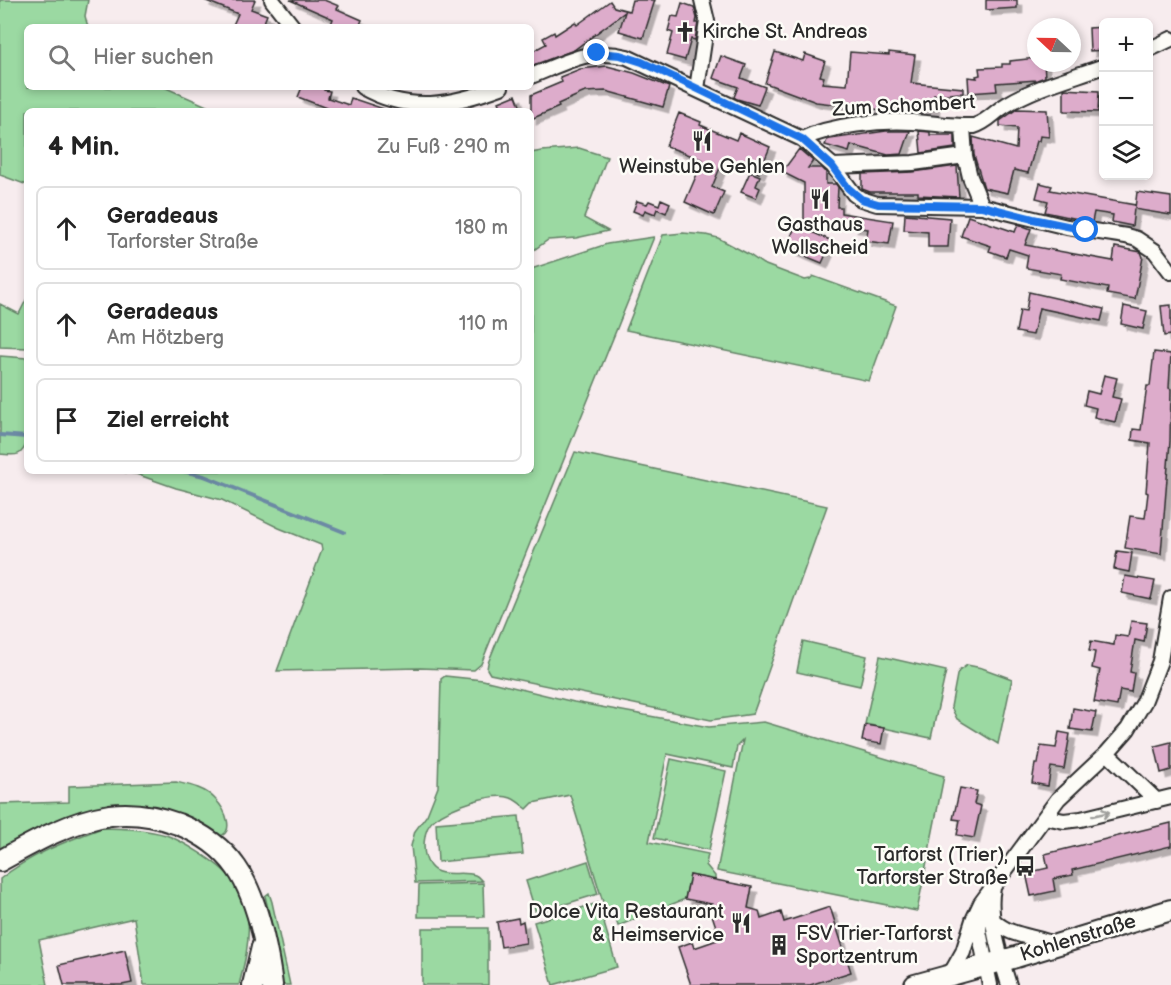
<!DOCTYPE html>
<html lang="de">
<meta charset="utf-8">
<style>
:root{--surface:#fff;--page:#f6f6f6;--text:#222;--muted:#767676;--line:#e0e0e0}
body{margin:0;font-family:"Balsamiq Sans",sans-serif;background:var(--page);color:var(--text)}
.controls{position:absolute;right:18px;top:18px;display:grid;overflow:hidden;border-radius:9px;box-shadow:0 3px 9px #0003}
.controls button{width:54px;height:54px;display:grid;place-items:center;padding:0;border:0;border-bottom:2px solid var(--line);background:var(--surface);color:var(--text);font:30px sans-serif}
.compass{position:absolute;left:1027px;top:18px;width:54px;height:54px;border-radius:50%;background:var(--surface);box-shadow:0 3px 9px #0003;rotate:292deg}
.stop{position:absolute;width:18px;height:18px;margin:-14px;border:4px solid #1a73e8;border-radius:50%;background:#fff}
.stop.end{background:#1a73e8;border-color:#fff;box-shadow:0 2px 6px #0008}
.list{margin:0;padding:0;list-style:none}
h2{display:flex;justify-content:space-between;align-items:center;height:78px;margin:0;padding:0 24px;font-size:26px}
h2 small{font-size:20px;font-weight:400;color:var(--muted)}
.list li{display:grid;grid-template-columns:39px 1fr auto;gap:18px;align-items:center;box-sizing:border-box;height:84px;margin:0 12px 12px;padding:0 12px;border:2px solid var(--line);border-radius:9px}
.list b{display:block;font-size:22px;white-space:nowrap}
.list p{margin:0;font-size:20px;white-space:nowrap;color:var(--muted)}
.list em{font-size:20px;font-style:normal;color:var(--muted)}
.icon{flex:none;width:33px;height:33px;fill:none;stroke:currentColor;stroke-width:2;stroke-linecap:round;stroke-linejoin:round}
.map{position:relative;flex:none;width:1171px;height:985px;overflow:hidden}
.search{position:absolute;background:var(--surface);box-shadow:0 3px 9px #0003;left:24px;top:24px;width:510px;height:66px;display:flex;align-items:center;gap:15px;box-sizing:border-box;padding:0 21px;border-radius:9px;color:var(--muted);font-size:22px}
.panel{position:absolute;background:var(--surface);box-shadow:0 3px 9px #0003;left:24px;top:108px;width:510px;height:366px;border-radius:9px}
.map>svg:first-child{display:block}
.green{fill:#9bd9a2;stroke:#638266;stroke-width:1.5}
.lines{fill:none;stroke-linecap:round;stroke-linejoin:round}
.stream{stroke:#6c8aa4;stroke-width:4}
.building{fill:#ddaccb;stroke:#2b2b2b;stroke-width:1.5;filter:url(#shadow)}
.minor-casing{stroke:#2b2b2b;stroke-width:18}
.secondary-casing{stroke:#2b2b2b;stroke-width:24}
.minor{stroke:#fdfcf7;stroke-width:14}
.secondary{stroke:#fdfcf7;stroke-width:20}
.oneway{stroke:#9e9e9b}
.route{stroke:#1a73e8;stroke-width:8}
.labels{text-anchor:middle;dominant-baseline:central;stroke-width:5;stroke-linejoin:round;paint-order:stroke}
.poi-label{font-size:20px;fill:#2b2b2b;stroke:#fdfcf7;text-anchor:start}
.street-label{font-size:20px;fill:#2b2b2b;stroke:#fdfcf7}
</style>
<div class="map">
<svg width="1171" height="985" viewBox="0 0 1171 985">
<defs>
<filter id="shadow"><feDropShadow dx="5.5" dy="5.5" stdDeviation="0" flood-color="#0004"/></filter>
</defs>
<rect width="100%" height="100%" fill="#f7ecee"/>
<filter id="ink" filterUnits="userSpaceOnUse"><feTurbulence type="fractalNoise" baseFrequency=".0167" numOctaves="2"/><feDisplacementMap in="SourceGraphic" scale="12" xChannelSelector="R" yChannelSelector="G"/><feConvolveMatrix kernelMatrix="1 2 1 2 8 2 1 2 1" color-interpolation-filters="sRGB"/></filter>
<g filter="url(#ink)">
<path class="green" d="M0,0H88L85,16L88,27H27V87H164L218,111H27V185L0,175Z
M579,148L607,157L584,218L608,231L576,238L548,240L531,252V153L542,151Z
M683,233L706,235L718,238L748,254L763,264L805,280L810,279L813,276L896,306L869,381L626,330L663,235Z
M654,237L481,664L474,670L420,668L277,671L322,550L321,545L279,528L222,500L176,488L136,474L115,471H531V269L607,244Z
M27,298V348L0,347V304L19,314Z
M0,356L27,358V442C21,458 15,455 0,454Z
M575,452L827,506L753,714L711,720L490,674L487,669L488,663Z
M803,641L867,656L860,686L797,672Z
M880,656L946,671L931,738L865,724Z
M967,665L982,668L1012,679L998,744L957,719L951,707L957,675L959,671Z
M445,676L483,680L574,702L709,727L764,722L944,776L917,911L717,871L743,740L737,746L733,768L667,754L649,842L708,854L706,865L715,876V880L690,875L685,899L618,926L615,917L607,915L570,795L533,803L527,809C522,805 516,800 511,798C494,791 449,808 435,819C422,828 421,854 430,866C440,879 461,870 475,875C478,876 480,879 482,881L415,883L411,846L415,831L427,815L438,787L441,679Z
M671,759L726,771L709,850L654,838Z
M176,782C189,785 205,788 215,799C225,809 237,834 217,837L139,806L0,855V804L69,802V786Z
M519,816L523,854L438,862L436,823Z
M102,828C124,828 145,829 166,835C181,840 218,863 228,875C238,885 246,907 248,921C250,942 244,965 239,985H144L134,918L39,940L48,985H0V879C30,855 66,841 102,828Z
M588,861L598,894L536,913L526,881Z
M483,883L484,917H418L419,885Z
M269,893L272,902L290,985H280L273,930L265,896Z
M598,903L617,967L553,985L534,922Z
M422,928H488V985H422Z"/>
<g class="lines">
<path class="stream" d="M0,435L27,437
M183,471L204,476L344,532"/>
</g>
<path class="building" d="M204,0H255L251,9L267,15L262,27H232L238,14Z
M290,0H324L339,6L337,9L362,20L359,27H330L333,19Z
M632,0H655L643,38L619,31L625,12L574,50L531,66V52L546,44L543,38L554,32L555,35L575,22L577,25L610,1L614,7L629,11Z
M986,0H1017V8L986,10Z
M682,3L694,7L697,18L696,23H698L695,40L691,39L685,60L667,55L673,33L668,31L672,16L678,17Z
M1104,27V50L1090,51L1089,28Z
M775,52L803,61L805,54L825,61L820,76L824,77L822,83L847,85L850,52L889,55V52L915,55L911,83L963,88V93L934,95V110L883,104L882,110L816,102L765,83Z
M721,56L746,65L741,78L765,87L758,105L737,99L734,97L738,87L713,78Z
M1036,58V63H1044L1045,77L1037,80L996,83L997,91L969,93L968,77L977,78L976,76L980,75L979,68L1002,67V64H1010V61Z
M607,66L634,73L669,87L663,107L606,91L585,92L558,104L559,107L531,119V95L562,82L560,77L580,69Z
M302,87H324V90L330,91L328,98L349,105L351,98L384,109V111H334L298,97Z
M1064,89L1099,91L1098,112L1064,111Z
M516,95L522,111H503L499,102Z
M1017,109L1047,110L1049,137L1040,136L1039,141H1037L1028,173L1014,170L1008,193L984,188L974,155L973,137L1016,149L1017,128L1000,126V121Z
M679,113L701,122L700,125L736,140L739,133L770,147L759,173L724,158L712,187L724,192L714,215L685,202L703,160L666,146Z
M886,131H910L902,154L888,155L851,145L849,152L825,145L827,140L830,139Z
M919,131L930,132V135H955V148L921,153Z
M799,149L813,161L808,168H822L826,172V184H836L838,187L837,207H841V213L893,221L889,244L866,241L868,229L852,227L853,222H804V183L782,172Z
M957,166L959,197L918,195V192H870L862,189V174L913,172Z
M750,172L760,176L756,186L760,188L756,198L741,192Z
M1040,183L1052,186L1050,190L1135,205V208L1137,192L1171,197V215L1134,209L1132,226L1112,222L1113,215L1094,212L1092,222L1045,212L1048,201L1036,198Z
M661,199L670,203L666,213L657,209L655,214L645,210L643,215L633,211L637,201L647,204L649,201L659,205Z
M905,214L950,218L948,247H928V232L904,230Z
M968,216L1015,232L1018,224L1031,229L1025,245L1113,261L1115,247L1141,252L1143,257L1135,299L1107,294L1108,288L1060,279L1061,274L1026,268L1028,255L1009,249L1006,257L989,251L991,246L961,236Z
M796,225L832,241L822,263L786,248Z
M1029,292L1104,309L1101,321L1039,308L1033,335L1016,332L1020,310L1026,311Z
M1171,305V335L1164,336L1161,306Z
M1124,306L1147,311L1143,329L1121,324Z
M1154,352L1171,354L1169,388L1171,389L1170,441L1161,554L1125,548L1130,516L1145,518L1148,493L1146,492L1150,443L1132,440L1133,429L1141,430L1147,386H1150Z
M1104,375L1117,378L1112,397L1121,399L1115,422L1094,417L1096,408L1084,405L1087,391L1099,394Z
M1117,551L1132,553L1129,572L1114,569Z
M1125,576L1155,581L1151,599L1122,593Z
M1131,621L1147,623L1144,642L1135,640L1130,672L1134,673L1131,692L1120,690L1117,706L1094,702L1100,670L1092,668L1095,652L1089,651L1091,641L1114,645L1115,635L1128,637Z
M1073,708L1096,712L1092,732L1070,729Z
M865,725L884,728L881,744L862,741Z
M1059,732L1070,734L1064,769L1051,767L1048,786L1032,783L1035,764H1038L1041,746L1056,748Z
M1171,742V770L1161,773L1155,746Z
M960,788L977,791L974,804L981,806L974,838L957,835L960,820L953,819Z
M1171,823V846L1072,870L1073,875L1053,879L1055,891L1031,896L1026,873L1048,868L1045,854Z
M690,875L752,887L748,908L759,911L761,919L781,912L784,922L830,907L851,972L810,985H691L678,947L692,942L694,948L720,939L711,912L712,904L685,899Z
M518,918L519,923L523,921L526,943L501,947L497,922Z
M125,950L132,983L122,985H64L59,965Z"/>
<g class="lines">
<g class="minor-casing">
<path id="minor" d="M272,0L293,27
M1148,50L1171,39
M531,76C565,63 589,47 627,57L802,139L833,166L854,194L861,199L877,204L982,206L1067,227L1126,236L1137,239L1155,251L1171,272
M362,87C409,114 452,105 501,87
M697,89L707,21L702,0
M802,139C832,125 880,120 913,122C934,123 954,127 974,126C988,122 994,112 1006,105C1035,87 1071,78 1104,66
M965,156L970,177L982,206
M833,166L913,163L965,156L963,127
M1107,753L1157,801
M1045,817L1064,821L1081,819L1171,797
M993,888C987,915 1001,959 1009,985
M980,916L979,931L990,985
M994,921C1012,938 1035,935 1055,945
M950,975L963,952L973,920L981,903L1058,799L1107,753L1128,729L1144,702L1160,661L1171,598"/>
</g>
<g class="secondary-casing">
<path id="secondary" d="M0,861C34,842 71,821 110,815C133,812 156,816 178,824C233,846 250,881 263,935C267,952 270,968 272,985
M253,985L262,947
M915,985L1016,957L1171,910"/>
</g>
<use href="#minor" class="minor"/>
<use href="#secondary" class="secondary"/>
</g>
<defs><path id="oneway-shaft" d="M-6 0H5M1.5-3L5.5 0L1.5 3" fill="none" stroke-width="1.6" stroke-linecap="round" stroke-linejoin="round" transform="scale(1.5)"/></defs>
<use class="oneway" href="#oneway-shaft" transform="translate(1101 814) rotate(-13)"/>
</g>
<g class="lines" filter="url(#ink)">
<path class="route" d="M597,53L620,55L642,62L802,139L832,166L848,188L861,199L878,204L982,206L1033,219L1086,230"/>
</g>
<defs>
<g id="church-bare" transform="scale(1.62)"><path d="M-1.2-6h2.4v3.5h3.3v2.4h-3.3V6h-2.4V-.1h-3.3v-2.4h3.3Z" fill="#2b2b2b" stroke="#fdfcf7" stroke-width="2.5" paint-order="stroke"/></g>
<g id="restaurant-bare" transform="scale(1.62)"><path d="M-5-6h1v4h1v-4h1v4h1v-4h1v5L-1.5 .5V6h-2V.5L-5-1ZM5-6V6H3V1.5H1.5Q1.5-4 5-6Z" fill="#2b2b2b" stroke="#fdfcf7" stroke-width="2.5" paint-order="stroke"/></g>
<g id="bus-bare" transform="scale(1.62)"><path d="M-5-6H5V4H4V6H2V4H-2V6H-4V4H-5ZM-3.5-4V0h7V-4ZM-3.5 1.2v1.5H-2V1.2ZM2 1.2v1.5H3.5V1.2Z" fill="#2b2b2b" stroke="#fdfcf7" stroke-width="2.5" paint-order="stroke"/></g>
<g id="building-bare" transform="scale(1.62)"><path d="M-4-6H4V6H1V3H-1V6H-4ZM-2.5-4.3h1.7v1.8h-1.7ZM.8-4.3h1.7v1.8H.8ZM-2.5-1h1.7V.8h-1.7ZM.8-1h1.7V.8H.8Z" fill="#2b2b2b" stroke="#fdfcf7" stroke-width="2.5" paint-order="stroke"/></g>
</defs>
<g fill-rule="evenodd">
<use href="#church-bare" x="685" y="32"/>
<use href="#restaurant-bare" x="702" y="141"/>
<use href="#restaurant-bare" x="820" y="199"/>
<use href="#bus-bare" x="1025" y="866"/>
<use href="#restaurant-bare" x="741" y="923"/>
<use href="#building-bare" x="779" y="945"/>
</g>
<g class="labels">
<g class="poi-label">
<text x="702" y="32">Kirche St. Andreas</text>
<text x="702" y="167" text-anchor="middle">Weinstube Gehlen</text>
<text x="820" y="225" text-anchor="middle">Gasthaus<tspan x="820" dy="23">Wollscheid</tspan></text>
<text x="1008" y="855" text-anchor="end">Tarforst (Trier),<tspan x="1008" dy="23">Tarforster Straße</tspan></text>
<text x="724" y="912" text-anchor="end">Dolce Vita Restaurant<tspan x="724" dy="23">&amp; Heimservice</tspan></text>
<text x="796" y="934">FSV Trier-Tarforst<tspan x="796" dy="23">Sportzentrum</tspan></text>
</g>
<g class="street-label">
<text transform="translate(904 106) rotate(-3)">Zum Schombert</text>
<text transform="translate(1078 938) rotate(-17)">Kohlenstraße</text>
</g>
</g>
</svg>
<div class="controls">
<button>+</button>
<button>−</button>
<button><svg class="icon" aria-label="layers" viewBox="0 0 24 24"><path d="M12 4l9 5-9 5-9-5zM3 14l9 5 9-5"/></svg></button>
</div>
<svg class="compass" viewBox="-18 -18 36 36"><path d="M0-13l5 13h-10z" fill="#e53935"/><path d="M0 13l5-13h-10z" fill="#767676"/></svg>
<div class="stop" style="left:1086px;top:230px"></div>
<div class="stop end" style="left:597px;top:53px"></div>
<div class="search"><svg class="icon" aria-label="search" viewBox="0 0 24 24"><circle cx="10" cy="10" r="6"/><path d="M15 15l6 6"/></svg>Hier suchen</div>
<section class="panel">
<h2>4 Min.<small>Zu Fuß · 290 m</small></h2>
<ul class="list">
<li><svg class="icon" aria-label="ahead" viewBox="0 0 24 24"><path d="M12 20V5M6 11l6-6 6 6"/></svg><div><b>Geradeaus</b><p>Tarforster Straße</p></div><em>180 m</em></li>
<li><svg class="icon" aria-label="ahead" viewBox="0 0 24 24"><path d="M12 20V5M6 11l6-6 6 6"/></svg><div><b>Geradeaus</b><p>Am Hötzberg</p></div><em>110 m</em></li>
<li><svg class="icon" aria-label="arrive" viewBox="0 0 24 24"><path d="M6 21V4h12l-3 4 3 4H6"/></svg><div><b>Ziel erreicht</b></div></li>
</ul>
</section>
</div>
